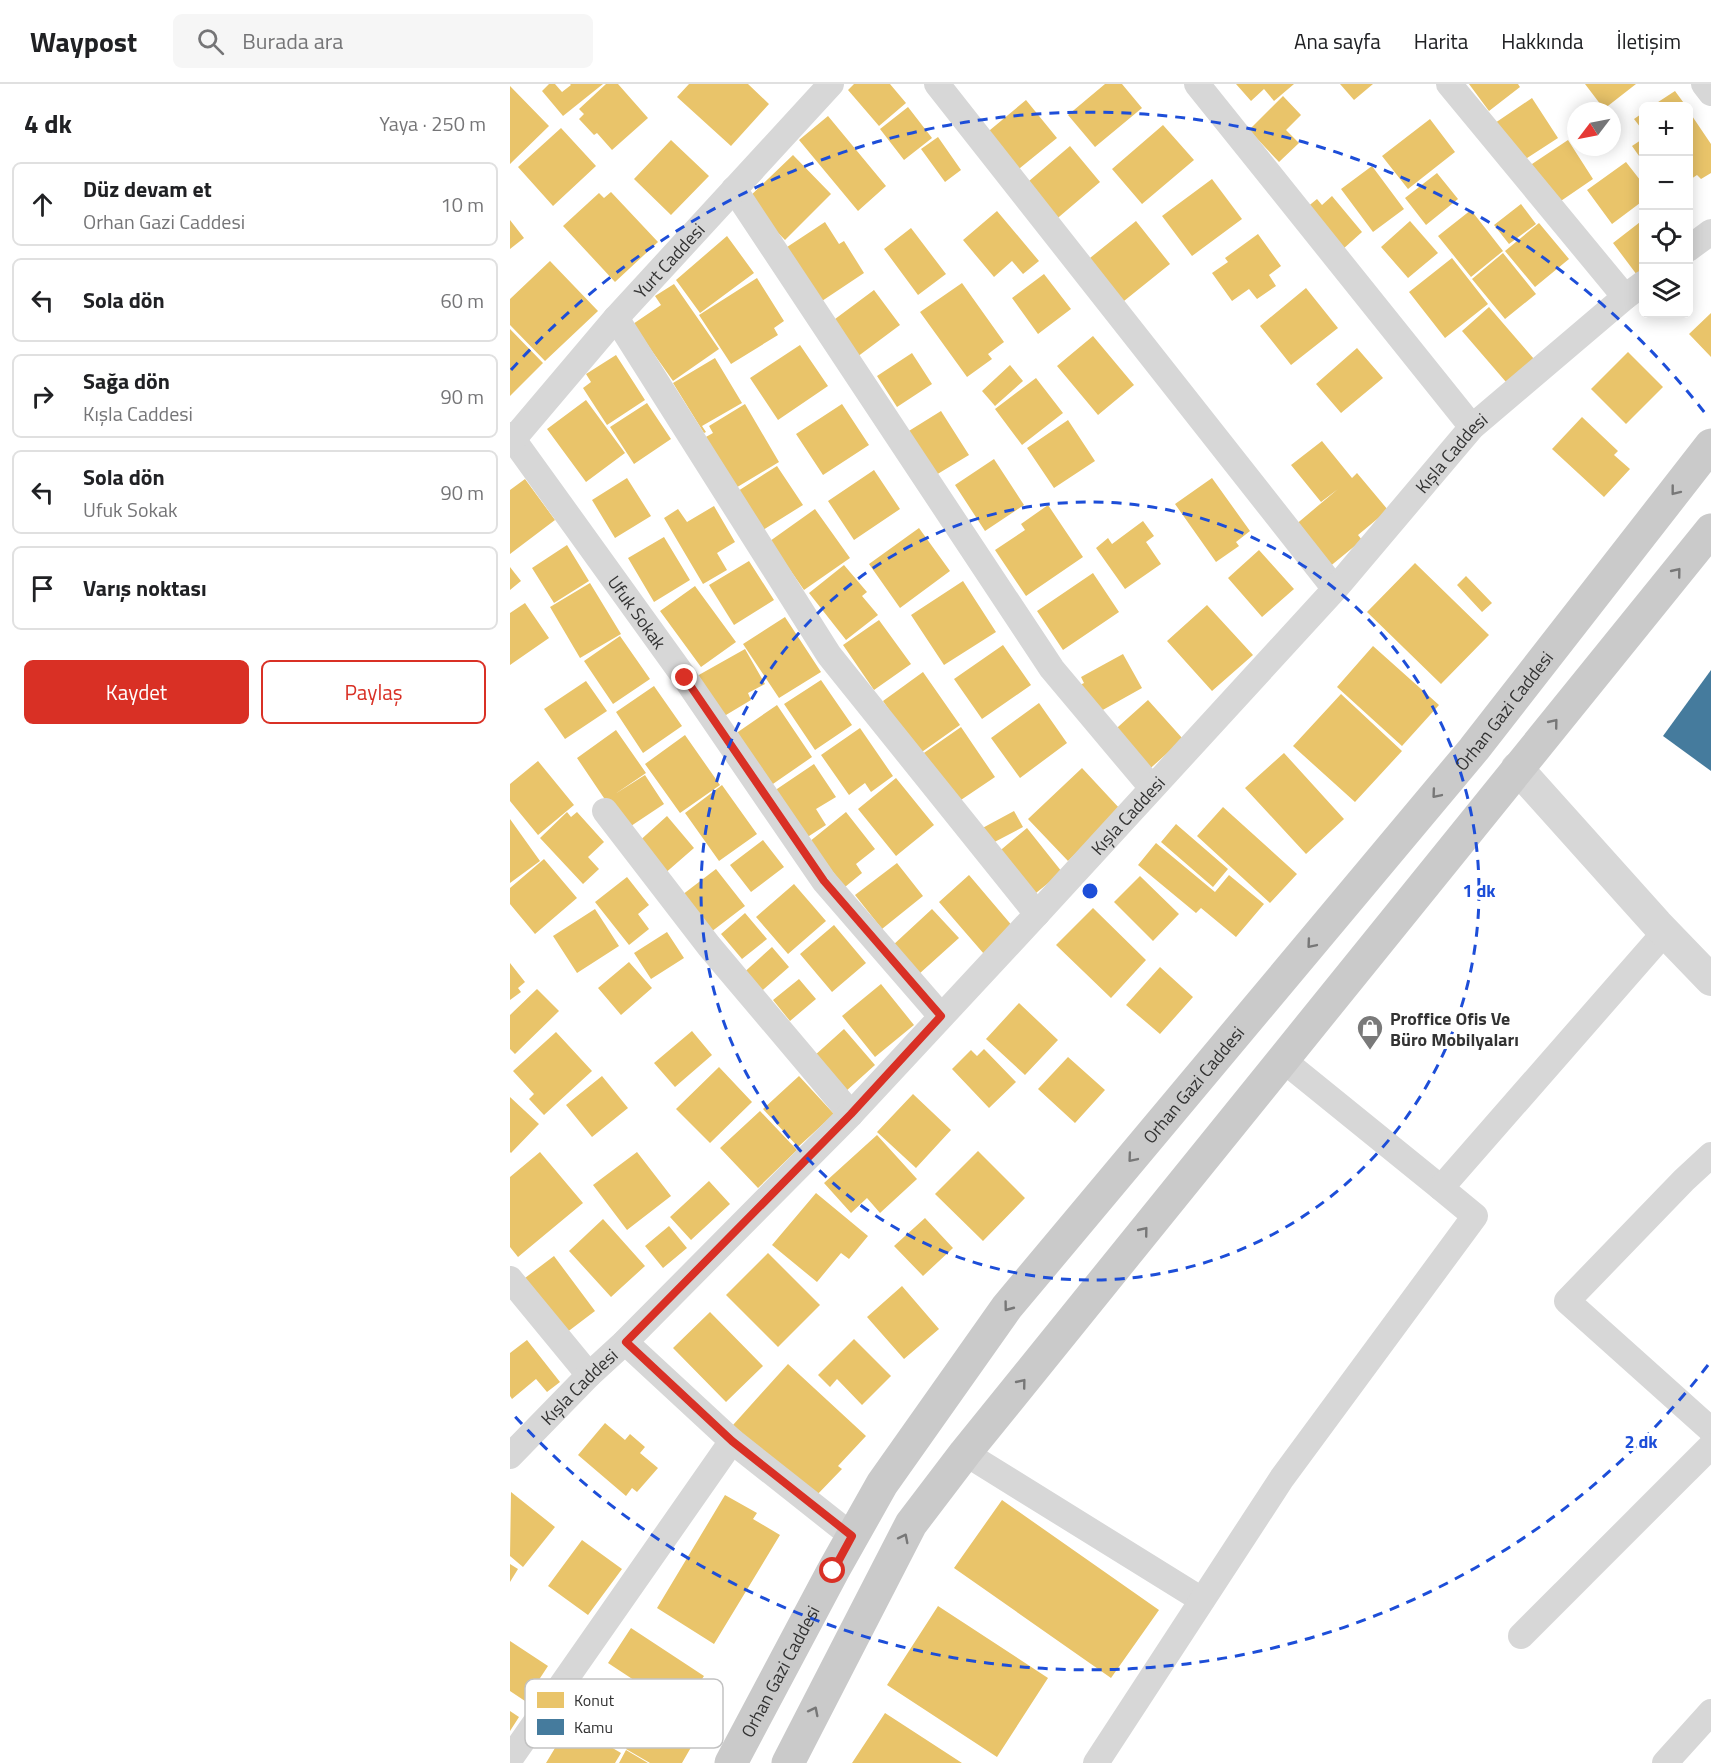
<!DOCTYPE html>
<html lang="tr">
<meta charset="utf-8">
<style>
:root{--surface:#fff;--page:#f6f6f6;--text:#202124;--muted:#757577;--line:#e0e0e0;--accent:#d93025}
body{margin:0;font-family:"Titillium Web",sans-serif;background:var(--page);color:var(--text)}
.controls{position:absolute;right:18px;top:18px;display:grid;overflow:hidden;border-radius:9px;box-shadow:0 3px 15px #0003}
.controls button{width:54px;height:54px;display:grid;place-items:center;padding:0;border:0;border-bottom:2px solid var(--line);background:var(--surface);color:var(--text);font:30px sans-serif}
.compass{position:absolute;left:1057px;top:18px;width:54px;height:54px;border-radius:50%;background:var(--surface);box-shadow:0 3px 15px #0003;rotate:238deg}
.stop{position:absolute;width:18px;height:18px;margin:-14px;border:4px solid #d93025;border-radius:50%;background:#fff}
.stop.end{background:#d93025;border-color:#fff;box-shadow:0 2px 6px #0008}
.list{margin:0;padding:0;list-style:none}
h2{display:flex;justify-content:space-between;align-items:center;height:78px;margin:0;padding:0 24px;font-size:26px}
h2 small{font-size:20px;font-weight:400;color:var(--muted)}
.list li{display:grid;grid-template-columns:39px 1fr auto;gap:18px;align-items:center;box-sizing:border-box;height:84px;margin:0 12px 12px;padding:0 12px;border:2px solid var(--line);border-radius:9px}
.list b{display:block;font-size:22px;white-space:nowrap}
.list p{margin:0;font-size:20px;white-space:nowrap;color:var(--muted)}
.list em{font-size:20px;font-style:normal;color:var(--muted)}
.actions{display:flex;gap:12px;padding:18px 24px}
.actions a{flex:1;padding:14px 0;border:2px solid var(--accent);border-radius:9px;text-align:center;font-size:21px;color:var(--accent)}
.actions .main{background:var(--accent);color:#fff}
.icon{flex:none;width:33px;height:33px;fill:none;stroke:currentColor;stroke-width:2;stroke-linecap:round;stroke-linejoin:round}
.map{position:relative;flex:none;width:1201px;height:1679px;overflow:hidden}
header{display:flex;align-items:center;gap:36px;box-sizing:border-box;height:84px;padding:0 30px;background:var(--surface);border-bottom:2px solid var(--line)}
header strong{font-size:28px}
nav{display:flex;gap:33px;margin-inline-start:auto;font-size:21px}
.search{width:420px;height:54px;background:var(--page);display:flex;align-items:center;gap:15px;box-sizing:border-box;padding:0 21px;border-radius:9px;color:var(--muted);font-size:22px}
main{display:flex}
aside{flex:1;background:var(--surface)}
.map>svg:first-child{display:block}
.homes{fill:#e9c46a}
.public{fill:#457b9d}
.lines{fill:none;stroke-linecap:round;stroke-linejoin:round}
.minor{stroke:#d7d7d7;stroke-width:26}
.tertiary{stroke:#d7d7d7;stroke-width:32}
.primary{stroke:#cacaca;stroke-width:33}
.oneway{stroke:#777}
.route{stroke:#d93025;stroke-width:8}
.ring{fill:none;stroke:#1d4ed8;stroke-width:3;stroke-dasharray:10 8}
.labels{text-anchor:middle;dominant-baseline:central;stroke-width:6;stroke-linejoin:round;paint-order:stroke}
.street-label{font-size:18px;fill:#333;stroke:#fff}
.poi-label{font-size:18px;font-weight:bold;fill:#333;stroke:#fff;text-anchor:start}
.key{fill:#fff;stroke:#c2c2c2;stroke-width:1.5}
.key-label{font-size:16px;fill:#333}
.centre{fill:#1d4ed8;stroke:#fff;stroke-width:3}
.ring-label{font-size:18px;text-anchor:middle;font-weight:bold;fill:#1d4ed8;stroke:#fff;stroke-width:6;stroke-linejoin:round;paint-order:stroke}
</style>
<header>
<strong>Waypost</strong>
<div class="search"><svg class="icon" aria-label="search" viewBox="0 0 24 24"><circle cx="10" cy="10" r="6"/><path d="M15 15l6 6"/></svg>Burada ara</div>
<nav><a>Ana sayfa</a><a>Harita</a><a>Hakkında</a><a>İletişim</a></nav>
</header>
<main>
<aside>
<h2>4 dk<small>Yaya · 250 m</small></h2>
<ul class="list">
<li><svg class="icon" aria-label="ahead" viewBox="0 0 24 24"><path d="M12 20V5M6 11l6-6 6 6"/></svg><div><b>Düz devam et</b><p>Orhan Gazi Caddesi</p></div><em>10 m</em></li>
<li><svg class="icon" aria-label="left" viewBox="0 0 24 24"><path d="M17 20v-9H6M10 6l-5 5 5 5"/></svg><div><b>Sola dön</b></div><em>60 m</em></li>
<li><svg class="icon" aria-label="right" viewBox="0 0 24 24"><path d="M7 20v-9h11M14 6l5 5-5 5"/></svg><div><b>Sağa dön</b><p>Kışla Caddesi</p></div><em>90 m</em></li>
<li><svg class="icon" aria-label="left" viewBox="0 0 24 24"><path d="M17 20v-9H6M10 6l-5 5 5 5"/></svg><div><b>Sola dön</b><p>Ufuk Sokak</p></div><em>90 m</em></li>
<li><svg class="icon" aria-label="arrive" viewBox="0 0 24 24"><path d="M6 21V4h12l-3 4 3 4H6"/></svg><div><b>Varış noktası</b></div></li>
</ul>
<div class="actions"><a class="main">Kaydet</a><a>Paylaş</a></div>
</aside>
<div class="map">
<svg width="1201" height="1679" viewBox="0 0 1201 1679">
<rect width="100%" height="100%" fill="#fff"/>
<path class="homes" d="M39,0H45L52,8L61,1L60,0H93L53,32L32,7Z
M96,0H108L138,34L102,66L87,49L84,51L69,35L74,30L69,25Z
M179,0H238L259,20L221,62L167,13Z
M344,0H380L396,19L369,42L338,6Z
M595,0H612L632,24L585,63L558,31Z
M726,0H784L764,17L754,5L741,17Z
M830,0H863L844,16Z
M959,0H1008L1010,3L979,27Z
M1075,0H1126L1094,25Z
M0,2L39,42L0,80Z
M1165,7L1176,22H1142Z
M773,12L791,31L776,46L789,59L769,78L739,46Z
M1022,14L1048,54L1011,78L985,39Z
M516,16L547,54L505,88L474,51Z
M398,23L422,54L394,76L370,45Z
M1178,26L1201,60V89L1191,95L1187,91L1178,97Z
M1134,28V48L1124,35Z
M318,32L376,102L348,127L289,56Z
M920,35L945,68L898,105L872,72Z
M653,41L684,76L632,120L602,85Z
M51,44L86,82L43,122L8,83Z
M428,53L451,86L435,98L411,65Z
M1134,54V79L1122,62Z
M161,56L199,92L161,131L124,95Z
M1058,56L1083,95L1045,121L1019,82Z
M560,62L590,98L543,138L512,103Z
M283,71L321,110L275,156L236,116Z
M1116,78L1134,101V116L1102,140L1077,106Z
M862,82L894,125L863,148L831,105Z
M927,89L948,115L916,141L895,114Z
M702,95L732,135L682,172L652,132Z
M101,108L148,158L105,198L53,142L89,109L94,114Z
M822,112L852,148L832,166L796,124L807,115L812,121Z
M1011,120L1026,140L999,160L984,141Z
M961,126L993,167L961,193L928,152Z
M487,127L529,177L513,190L502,177L484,193L453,156Z
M1134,135V192L1130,195L1103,159Z
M0,136L14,154L0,165Z
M626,137L660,180L609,221L575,178Z
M900,137L928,169L898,194L871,163Z
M315,138L329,160L334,157L354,189L306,221L271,167Z
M1029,139L1059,175L1025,203L995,167Z
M401,144L436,190L408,211L374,165Z
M748,150L771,182L759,191L766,202L747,215L739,205L722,217L702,189L718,178L715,174Z
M217,152L244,189L190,229L166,196Z
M993,169L1026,210L995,235L962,195Z
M942,174L978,220L935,254L899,208Z
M40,177L88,227L35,277L0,241V215Z
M534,190L561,225L528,250L502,214Z
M247,194L274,237L264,244L268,251L221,280L189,231Z
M452,199L494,258L478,270L482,275L457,293L410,228Z
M164,200L209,265L163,297L123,240L151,221L145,212Z
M796,204L828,244L781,281L750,242Z
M364,206L390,241L347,273L317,241Z
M979,223L1024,275L996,298L952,247Z
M1201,229V273L1179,250Z
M0,245L33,279L0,312Z
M583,252L624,301L588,331L547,282Z
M290,261L318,302L268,336L240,294Z
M847,264L873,294L831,329L806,300Z
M1118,268L1153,303L1116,340L1081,305Z
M402,269L422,300L387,323L367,292Z
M106,271L135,316L97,341L73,304L81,298L76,290Z
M205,274L232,319L192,342L196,348L194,349L163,299Z
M500,281L513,297L485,322L472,307Z
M526,294L553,329L512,361L485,325Z
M76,316L115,369L76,398L37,345Z
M137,319L161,355L124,380L100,343Z
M235,320L269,378L224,405L194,354L203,349L199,342Z
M332,320L359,361L313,391L286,350Z
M431,327L459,371L421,394L394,350Z
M1072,333L1108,367L1104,371L1120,385L1094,413L1042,365Z
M558,336L585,377L544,404L517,364Z
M812,357L842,394L847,389L878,426L848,451L852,456L818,484L784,442L828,405L811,418L781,381Z
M484,375L514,421L475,447L445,401Z
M267,382L293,421L253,446L228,407Z
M364,386L390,425L344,456L318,417Z
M117,394L141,432L105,454L82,416Z
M702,394L740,447L726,458L729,462L706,478L665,420Z
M15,395L45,436L0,470V406Z
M538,421L573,473L516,512L485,466L515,446L511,440Z
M204,422L225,458L207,469L217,486L193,500L154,434L168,425L177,438Z
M305,425L340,474L294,506L260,457Z
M633,437L644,452L636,458L651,480L615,505L586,464L598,454L602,460Z
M409,444L440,487L390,524L359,480Z
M154,453L180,496L144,518L118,474Z
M57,461L79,497L44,519L22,484Z
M749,466L784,505L752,533L718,494Z
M239,477L264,516L224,541L199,501Z
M905,479L979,551L931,600L857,528Z
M334,481L357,508L352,512L368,531L336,556L299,509Z
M0,483L11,497L0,506Z
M583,489L609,528L553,566L527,527Z
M956,492L982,519L972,528L947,501Z
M453,497L486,548L434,581L401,531Z
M80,499L111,550L70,574L40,523Z
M185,502L226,558L191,583L150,527Z
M15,519L39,554L0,581V529Z
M697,521L743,571L702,607L657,557Z
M275,533L311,588L269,614L233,560Z
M369,536L401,580L364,606L333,561Z
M110,552L140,595L103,620L74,577Z
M493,561L521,601L472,635L444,595Z
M863,562L929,621L892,662L827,603Z
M235,565L255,600L238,609L241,616L211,634L187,592Z
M613,570L632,604L582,632L566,603L574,599L571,593Z
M413,588L450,641L409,670L373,617Z
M311,596L342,641L305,666L274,620Z
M76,597L97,627L55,655L34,625Z
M144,602L172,642L133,669L106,628Z
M831,610L892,667L845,718L783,662Z
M638,616L673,655L634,690L599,651Z
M529,619L557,659L510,694L481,654Z
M267,621L302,673L260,702L225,650Z
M451,643L485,693L445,720L411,671Z
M350,644L383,692L361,708L355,699L339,711L311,671Z
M106,646L136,689L105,710L135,691L154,720L118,744L99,715L96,717L67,674Z
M175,651L210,701L170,729L135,680Z
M774,669L834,735L796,770L735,704Z
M28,677L64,721L28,751L0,717V700Z
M304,680L326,713L306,725L316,741L296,754L264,707Z
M572,684L611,726L558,777L518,735Z
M386,694L424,741L386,772L348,725Z
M212,701L247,750L209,777L175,729Z
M713,723L787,790L760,819L687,752Z
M504,727L513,743L475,763L467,747Z
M57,728L61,733L67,728L94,758L78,773L89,785L73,800L30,754Z
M336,728L365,765L346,780L352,789L335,803L299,758Z
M157,732L184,764L153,791L126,760Z
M0,735L30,777L0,799Z
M666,740L718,785L703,803L651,758Z
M517,744L552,788L521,813L486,770Z
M253,756L274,783L241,808L220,781Z
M646,759L705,808L719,791L754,820L726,853L691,824L686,829L628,781Z
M34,775L67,814L25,850L0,820V804Z
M387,779L413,812L372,845L345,811Z
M206,785L235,822L201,848L172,811Z
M459,791L504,844L474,870L429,818Z
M630,792L669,830L643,857L604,818Z
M117,793L139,821L128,830L139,845L119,861L85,818Z
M284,800L316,837L278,870L246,833Z
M583,824L636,876L601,914L546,861Z
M85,825L109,862L67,889L43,852Z
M422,825L449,854L409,890L382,862Z
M235,829L257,855L232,875L211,850Z
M324,841L356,879L322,908L290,870Z
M157,848L174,874L141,895L124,869Z
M262,863L279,883L246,912L229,893Z
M119,878L142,904L111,931L88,904Z
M0,879L15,898L8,904L11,908L0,916Z
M650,883L683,913L650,950L616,921Z
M289,895L306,915L280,937L263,916Z
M371,900L404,941L365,973L332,932Z
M27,905L49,927L5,970L0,965V931Z
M509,919L548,956L515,991L476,955Z
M334,945L365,981L335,1008L304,972Z
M182,947L202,971L165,1003L144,979Z
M46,948L82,987L34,1031L19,1015L24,1010L3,987Z
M474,965L506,998L479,1024L442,985L461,966L467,972Z
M558,973L595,1006L565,1039L528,1005Z
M209,983L242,1018L200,1059L166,1025Z
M92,992L118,1024L82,1053L56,1021Z
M289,992L324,1030L288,1063L253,1025Z
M403,1010L441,1046L406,1084L367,1048Z
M0,1013L29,1040L1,1069L0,1068Z
M250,1027L287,1066L248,1104L210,1064Z
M367,1051L407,1095L370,1129L357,1114L341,1129L314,1099Z
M468,1067L515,1114L473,1157L425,1110Z
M30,1068L73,1119L8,1173L0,1163V1093Z
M127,1068L161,1112L117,1146L83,1101Z
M199,1097L220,1120L181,1156L160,1133Z
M306,1109L358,1152L339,1175L331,1169L307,1198L262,1161Z
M415,1134L443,1164L413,1192L384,1162Z
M93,1135L135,1182L101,1213L59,1167Z
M159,1142L177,1164L153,1184L135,1162Z
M258,1169L310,1221L268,1263L216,1211Z
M44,1172L85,1227L56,1249L15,1194Z
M392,1202L429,1245L394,1275L357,1233Z
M200,1228L253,1282L216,1318L163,1264Z
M344,1255L381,1292L352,1321L327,1295L320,1303L308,1291Z
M17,1256L50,1298L37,1308L26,1295L2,1315L0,1312V1269Z
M278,1280L356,1352L328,1382L332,1385L303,1415L223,1341Z
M95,1339L115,1356L120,1350L135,1363L130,1369L148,1384L127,1408L122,1404L116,1412L68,1371Z
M1,1408L45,1443L13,1483L0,1472Z
M215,1411L247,1429L243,1435L270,1451L204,1560L147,1524Z
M492,1416L649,1526L601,1594L444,1484Z
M72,1456L112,1485L78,1531L38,1502Z
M0,1480L8,1485L0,1498Z
M428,1522L538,1594L487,1673L377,1601Z
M121,1544L194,1592L171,1627L98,1579Z
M0,1557L38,1582L15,1617L0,1607Z
M144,1618L191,1646L172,1679H140L116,1665Z
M0,1627L9,1633L0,1647Z
M375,1629L452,1679H342Z
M60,1639L111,1669L105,1679H36Z
M116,1666L138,1679H109Z"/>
<path class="public" d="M1201,586V687L1153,652Z"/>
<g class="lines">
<g class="minor">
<path d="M427,0L825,505"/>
<path d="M687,0L962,343"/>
<path d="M939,0L1115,213"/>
<path d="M1194,0L1201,9"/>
<path d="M224,105L542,585L642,704"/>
<path d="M1178,165L1201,148"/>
<path d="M106,234L319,571L527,830"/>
<path id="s1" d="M0,351L175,594L314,797L431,932"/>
<path id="s2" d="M0,359L106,234L321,0"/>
<path d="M95,727L199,862L341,1030"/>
<path d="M773,976L931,1104"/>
<path d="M1201,1071L1174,1096L1057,1217L1201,1346"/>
<path d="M0,1195L79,1291"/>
<path d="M115,1258L222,1357L342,1452"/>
<path d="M455,1369L692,1516"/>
<path id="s3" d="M0,1372L79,1291L115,1258L341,1030L527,830L825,505L962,343L1115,213L1134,199"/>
<path d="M1011,1552L1201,1362"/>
<path d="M0,1675L222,1357"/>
<path d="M586,1679L772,1394L965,1132L931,1104L1155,848"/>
<path d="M1155,1679L1201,1628"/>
</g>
<path class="tertiary" d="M1007,684L1147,840L1201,896"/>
<g class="primary">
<path id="s4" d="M221,1679L323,1487L372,1400L497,1223L964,665L1201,361"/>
<path d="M278,1679L401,1440L455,1369L1201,446"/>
</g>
</g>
<defs><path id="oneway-chevron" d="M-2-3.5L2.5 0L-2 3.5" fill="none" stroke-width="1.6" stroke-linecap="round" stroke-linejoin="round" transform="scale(1.5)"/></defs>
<g class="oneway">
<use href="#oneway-chevron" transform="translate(1165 407) rotate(128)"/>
<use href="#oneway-chevron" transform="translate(1167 488) rotate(-51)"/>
<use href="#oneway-chevron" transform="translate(1044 639) rotate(-51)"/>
<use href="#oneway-chevron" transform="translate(926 710) rotate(130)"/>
<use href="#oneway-chevron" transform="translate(801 860) rotate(130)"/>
<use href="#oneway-chevron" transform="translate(622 1074) rotate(130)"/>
<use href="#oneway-chevron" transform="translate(634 1147) rotate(-51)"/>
<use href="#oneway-chevron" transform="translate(498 1223) rotate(127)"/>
<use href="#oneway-chevron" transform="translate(512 1299) rotate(-51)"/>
<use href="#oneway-chevron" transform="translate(394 1454) rotate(-63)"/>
<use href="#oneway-chevron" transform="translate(304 1627) rotate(-63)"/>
</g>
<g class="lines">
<path class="route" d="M175,594L314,797L431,932L341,1030L116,1258L222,1357L342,1452L323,1487"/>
</g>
<g class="ring">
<circle cx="580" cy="807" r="389"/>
<path d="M1198 1281A779 779 0 0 1 1 1328M1 286A779 779 0 0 1 1198 333"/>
</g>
<defs>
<g id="shop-pin" transform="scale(1.35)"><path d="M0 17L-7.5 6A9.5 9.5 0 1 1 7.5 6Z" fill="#7a7a7a" stroke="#fff"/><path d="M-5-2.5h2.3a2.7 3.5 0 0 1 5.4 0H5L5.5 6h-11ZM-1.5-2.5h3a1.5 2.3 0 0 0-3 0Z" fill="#fff"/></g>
</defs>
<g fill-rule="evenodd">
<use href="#shop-pin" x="860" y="944"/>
</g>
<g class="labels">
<g class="street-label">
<text stroke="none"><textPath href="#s2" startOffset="242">Yurt Caddesi</textPath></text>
<text stroke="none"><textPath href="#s3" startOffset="1376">Kışla Caddesi</textPath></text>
<text stroke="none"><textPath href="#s1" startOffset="218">Ufuk Sokak</textPath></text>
<text stroke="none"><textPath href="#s4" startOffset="1310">Orhan Gazi Caddesi</textPath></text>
<text stroke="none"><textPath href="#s3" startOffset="890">Kışla Caddesi</textPath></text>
<text stroke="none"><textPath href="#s4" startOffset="824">Orhan Gazi Caddesi</textPath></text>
<text stroke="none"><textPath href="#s3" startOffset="98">Kışla Caddesi</textPath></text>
<text stroke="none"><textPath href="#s4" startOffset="104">Orhan Gazi Caddesi</textPath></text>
</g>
<g class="poi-label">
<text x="880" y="934">Proffice Ofis Ve<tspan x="880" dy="21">Büro Mobilyaları</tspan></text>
</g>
</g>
<rect x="15" y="1595" width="198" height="69" rx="9" class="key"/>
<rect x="27" y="1608" width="27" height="16" fill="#e9c46a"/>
<rect x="27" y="1635" width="27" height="16" fill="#457b9d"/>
<g class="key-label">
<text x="64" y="1622">Konut</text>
<text x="64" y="1649">Kamu</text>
</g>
<circle cx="580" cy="807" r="9" class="centre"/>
<g class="ring-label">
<text x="969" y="813">1 dk</text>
<text x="1131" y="1364">2 dk</text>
</g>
</svg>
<div class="controls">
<button>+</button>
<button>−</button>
<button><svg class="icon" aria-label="locate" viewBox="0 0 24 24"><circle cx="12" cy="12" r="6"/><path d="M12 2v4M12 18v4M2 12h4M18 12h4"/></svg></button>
<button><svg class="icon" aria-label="layers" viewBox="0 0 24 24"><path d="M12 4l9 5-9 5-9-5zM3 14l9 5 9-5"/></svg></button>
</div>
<svg class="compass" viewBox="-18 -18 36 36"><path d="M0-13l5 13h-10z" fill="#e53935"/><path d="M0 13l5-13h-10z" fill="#757577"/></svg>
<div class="stop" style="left:323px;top:1487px"></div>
<div class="stop end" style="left:175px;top:594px"></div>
</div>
</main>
